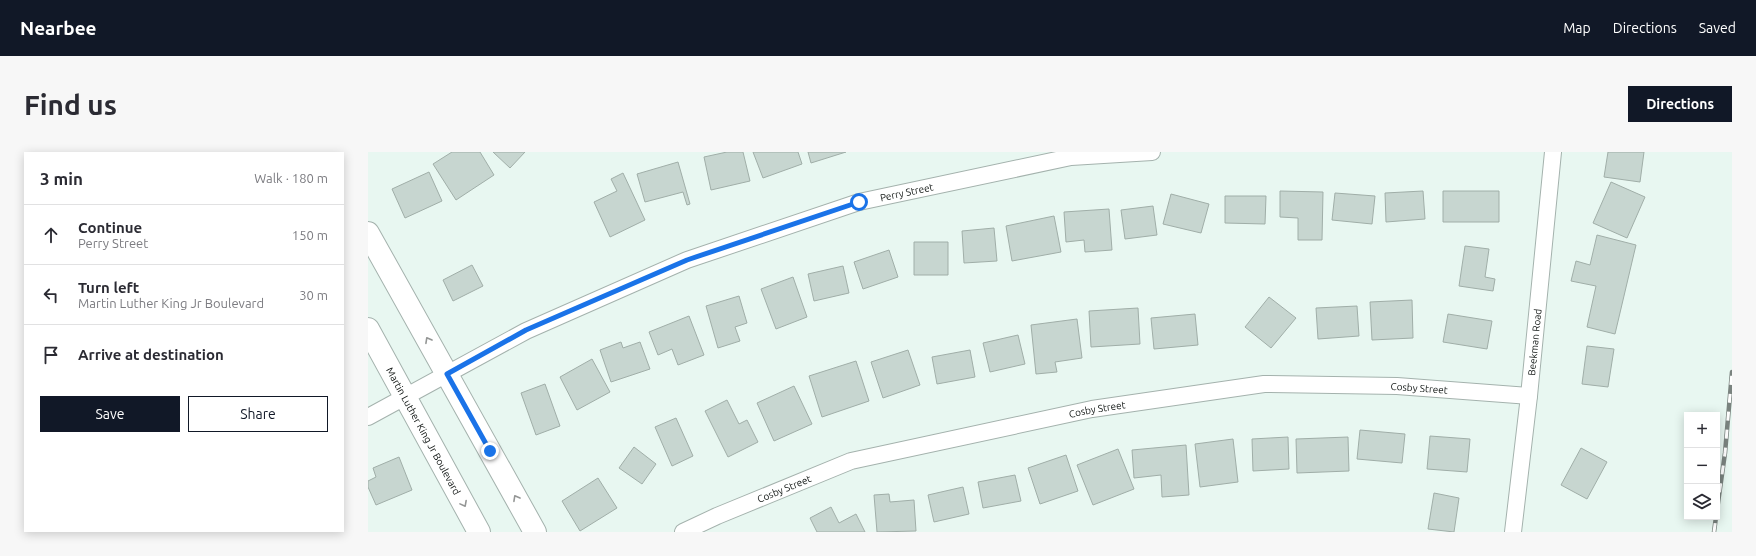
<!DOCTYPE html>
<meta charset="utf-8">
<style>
:root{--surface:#fff;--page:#f7f7f7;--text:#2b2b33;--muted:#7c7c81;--line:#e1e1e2;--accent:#111827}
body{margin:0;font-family:Ubuntu,sans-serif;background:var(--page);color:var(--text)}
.controls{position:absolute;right:12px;bottom:12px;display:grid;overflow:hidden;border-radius:0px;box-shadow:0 2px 10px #0003}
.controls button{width:36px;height:36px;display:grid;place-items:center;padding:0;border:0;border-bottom:1px solid var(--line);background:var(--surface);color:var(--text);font:20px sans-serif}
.stop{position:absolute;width:12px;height:12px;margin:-9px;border:3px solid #1a73e8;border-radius:50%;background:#fff}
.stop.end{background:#1a73e8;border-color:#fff;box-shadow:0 1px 4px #0008}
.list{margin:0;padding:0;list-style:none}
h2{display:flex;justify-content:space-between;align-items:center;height:52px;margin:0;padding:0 16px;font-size:17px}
h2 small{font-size:13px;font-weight:400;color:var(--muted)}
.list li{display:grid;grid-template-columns:26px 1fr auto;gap:12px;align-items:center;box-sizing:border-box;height:60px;padding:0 16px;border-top:1px solid var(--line)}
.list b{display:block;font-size:15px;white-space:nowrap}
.list p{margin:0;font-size:13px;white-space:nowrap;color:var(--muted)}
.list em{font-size:13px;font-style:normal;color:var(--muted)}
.actions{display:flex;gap:8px;padding:12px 16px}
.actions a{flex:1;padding:9px 0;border:1px solid var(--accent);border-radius:0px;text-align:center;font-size:14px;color:var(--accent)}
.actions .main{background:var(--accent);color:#fff}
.icon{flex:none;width:22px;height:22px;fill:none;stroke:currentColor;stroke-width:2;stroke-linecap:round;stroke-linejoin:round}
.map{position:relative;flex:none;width:1364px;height:380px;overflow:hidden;border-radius:0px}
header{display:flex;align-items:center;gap:24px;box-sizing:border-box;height:56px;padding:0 20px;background:var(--accent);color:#fff}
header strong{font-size:19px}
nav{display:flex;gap:22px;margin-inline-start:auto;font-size:14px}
.intro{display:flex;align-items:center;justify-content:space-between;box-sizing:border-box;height:96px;padding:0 24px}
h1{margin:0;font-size:28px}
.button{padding:10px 18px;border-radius:0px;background:var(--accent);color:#fff;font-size:14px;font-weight:700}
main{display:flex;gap:24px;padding:0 24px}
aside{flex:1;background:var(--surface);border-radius:0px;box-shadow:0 2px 10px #0003}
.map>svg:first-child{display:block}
.building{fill:#c7d6d0;stroke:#a0aea8}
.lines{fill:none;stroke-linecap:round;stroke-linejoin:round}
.minor-casing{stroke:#a4b2ad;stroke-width:18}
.secondary-casing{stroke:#a4b2ad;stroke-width:24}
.minor{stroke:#fff;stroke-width:16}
.secondary{stroke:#fff;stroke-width:22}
.rail-casing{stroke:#7a837f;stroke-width:4.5}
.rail{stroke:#fff;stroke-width:3;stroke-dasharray:9;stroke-linecap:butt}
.oneway{stroke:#949695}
.route{stroke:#1a73e8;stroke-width:5}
.labels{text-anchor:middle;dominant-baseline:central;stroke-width:4;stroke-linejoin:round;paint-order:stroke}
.street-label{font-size:10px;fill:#111614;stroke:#fff}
</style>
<header>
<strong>Nearbee</strong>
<nav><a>Map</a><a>Directions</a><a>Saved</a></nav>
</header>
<div class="intro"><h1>Find us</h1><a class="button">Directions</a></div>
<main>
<aside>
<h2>3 min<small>Walk · 180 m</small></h2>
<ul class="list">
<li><svg class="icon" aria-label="ahead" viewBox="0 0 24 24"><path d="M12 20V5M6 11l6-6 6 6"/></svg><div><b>Continue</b><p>Perry Street</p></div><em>150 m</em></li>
<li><svg class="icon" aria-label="left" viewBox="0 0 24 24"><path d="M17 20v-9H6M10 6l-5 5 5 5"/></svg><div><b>Turn left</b><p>Martin Luther King Jr Boulevard</p></div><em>30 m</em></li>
<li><svg class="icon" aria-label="arrive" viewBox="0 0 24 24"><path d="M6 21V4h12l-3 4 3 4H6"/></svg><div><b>Arrive at destination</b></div></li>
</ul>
<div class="actions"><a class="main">Save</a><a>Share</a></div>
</aside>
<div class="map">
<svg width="1364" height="380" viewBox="0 0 1364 380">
<rect width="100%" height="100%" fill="#e8f7f1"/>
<path class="building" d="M84,0H112L126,23L88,48L65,12Z
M125,0H157L142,16Z
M359,0H375L382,29L343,38L336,5Z
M385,0H430L434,12L395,26Z
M440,0H478L443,11Z
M1240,0H1276L1272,30L1236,25Z
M310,10L322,52L319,53L315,40L277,50L269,22Z
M61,20L74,49L37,66L24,37Z
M255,21L277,68L242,85L226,50L249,39L243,27Z
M1243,30L1277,45L1259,86L1225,71Z
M912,39L955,40L954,88H930V66L912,65Z
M1055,39L1057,67L1018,70L1017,41Z
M1075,39H1131V70H1075Z
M967,41L1007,44L1004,72L964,68Z
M803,42L841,52L833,81L795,72Z
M857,44H898L897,72L857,71Z
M785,54L789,83L757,87L753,58Z
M741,57L744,98L717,100L716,88L698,90L696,60Z
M686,64L693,100L644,109L638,74Z
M626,76L629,109L596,111L594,79Z
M1229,83L1268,93L1247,182L1219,175L1228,134L1203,129L1208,109L1222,113Z
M546,90H580V123H546Z
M1097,94L1121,97L1117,125L1127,127L1125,139L1091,134Z
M521,98L530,125L495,137L486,110Z
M104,113L115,134L85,149L75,128Z
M475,114L481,141L446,149L440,122Z
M425,125L439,165L408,177L393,137Z
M371,144L379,171L367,175L372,189L350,196L338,154Z
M901,145L928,166L903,196L877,175Z
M1044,148L1045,186L1004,188L1002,150Z
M989,154L991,184L950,187L948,156Z
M770,156L772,192L723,195L721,159Z
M827,162L830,193L786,197L783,166Z
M1080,162L1124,169L1119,197L1075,190Z
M321,164L336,203L310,213L304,197L290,203L281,180Z
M709,167L714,206L687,210L689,220L668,222L663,173Z
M650,183L657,212L622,220L615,191Z
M253,190L255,196L272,190L282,217L243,230L232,198Z
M1219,194L1246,197L1240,235L1214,232Z
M540,198L552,233L515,246L503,210Z
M602,198L607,225L569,232L564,205Z
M224,207L242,240L209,258L192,225Z
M488,209L501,249L454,265L441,224Z
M177,232L192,274L168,283L153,241Z
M426,234L444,272L406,289L389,251Z
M359,248L371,272L379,268L390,290L360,305L337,259Z
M308,266L325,304L304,314L287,275Z
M992,278L1037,282L1034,311L989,307Z
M1062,284L1102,287L1099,320L1059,317Z
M920,285L921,317L885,319L884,287Z
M980,285L981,319L929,321L928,287Z
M865,287L870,330L832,335L827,292Z
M818,293L821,343L794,345L793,323L766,326L764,298Z
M266,295L288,312L274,332L251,316Z
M1213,296L1239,310L1219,347L1193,333Z
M750,297L766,337L725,353L709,313Z
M698,303L710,339L672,352L660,316Z
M31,305L44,338L8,353L0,335V329L8,325L5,316Z
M647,323L653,349L615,356L610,330Z
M230,326L249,356L212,379L194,349Z
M595,335L601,362L566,370L560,343Z
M1066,341L1091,346L1086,380L1060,377Z
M521,342L522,350L546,348L548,379L509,380L506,343Z
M463,355L471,371L488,362L497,380H449L442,366Z"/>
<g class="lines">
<g class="minor-casing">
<g id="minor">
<path id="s1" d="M0,265L158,179L319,108L491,50L703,5L784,0"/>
<path id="s2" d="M315,380L349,364L483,309L724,257L896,232L1029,234L1161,244"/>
<path id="s3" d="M1145,380L1161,244L1185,0"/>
</g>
</g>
<g class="secondary-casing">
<g id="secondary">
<path d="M0,81L167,380"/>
<path id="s4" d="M0,177L111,380"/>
</g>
</g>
<use href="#minor" class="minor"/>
<use href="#secondary" class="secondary"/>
<g class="rail-casing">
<path id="rail" d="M1349,358L1357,301L1364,220
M1346,380L1348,365"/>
</g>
<use href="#rail" class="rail"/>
</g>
<defs><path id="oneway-chevron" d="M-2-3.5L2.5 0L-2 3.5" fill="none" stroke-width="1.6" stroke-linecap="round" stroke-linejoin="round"/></defs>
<g class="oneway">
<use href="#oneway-chevron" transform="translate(60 188) rotate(-119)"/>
<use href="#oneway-chevron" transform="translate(148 346) rotate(-119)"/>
<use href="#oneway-chevron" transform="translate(96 352) rotate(62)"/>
</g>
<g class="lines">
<path class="route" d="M122,299L79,222L158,178L319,108L491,50"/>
</g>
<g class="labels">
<g class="street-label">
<text stroke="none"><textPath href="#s1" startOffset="586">Perry Street</textPath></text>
<text stroke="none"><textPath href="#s3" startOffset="191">Beekman Road</textPath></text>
<text stroke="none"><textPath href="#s2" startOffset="758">Cosby Street</textPath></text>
<text stroke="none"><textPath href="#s2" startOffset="434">Cosby Street</textPath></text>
<text stroke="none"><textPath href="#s4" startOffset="116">Martin Luther King Jr Boulevard</textPath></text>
<text stroke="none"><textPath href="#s2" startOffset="110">Cosby Street</textPath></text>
</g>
</g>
</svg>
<div class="controls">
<button>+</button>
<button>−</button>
<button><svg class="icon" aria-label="layers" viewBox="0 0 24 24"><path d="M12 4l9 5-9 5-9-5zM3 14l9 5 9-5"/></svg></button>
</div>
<div class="stop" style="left:491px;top:50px"></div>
<div class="stop end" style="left:122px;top:299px"></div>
</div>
</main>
